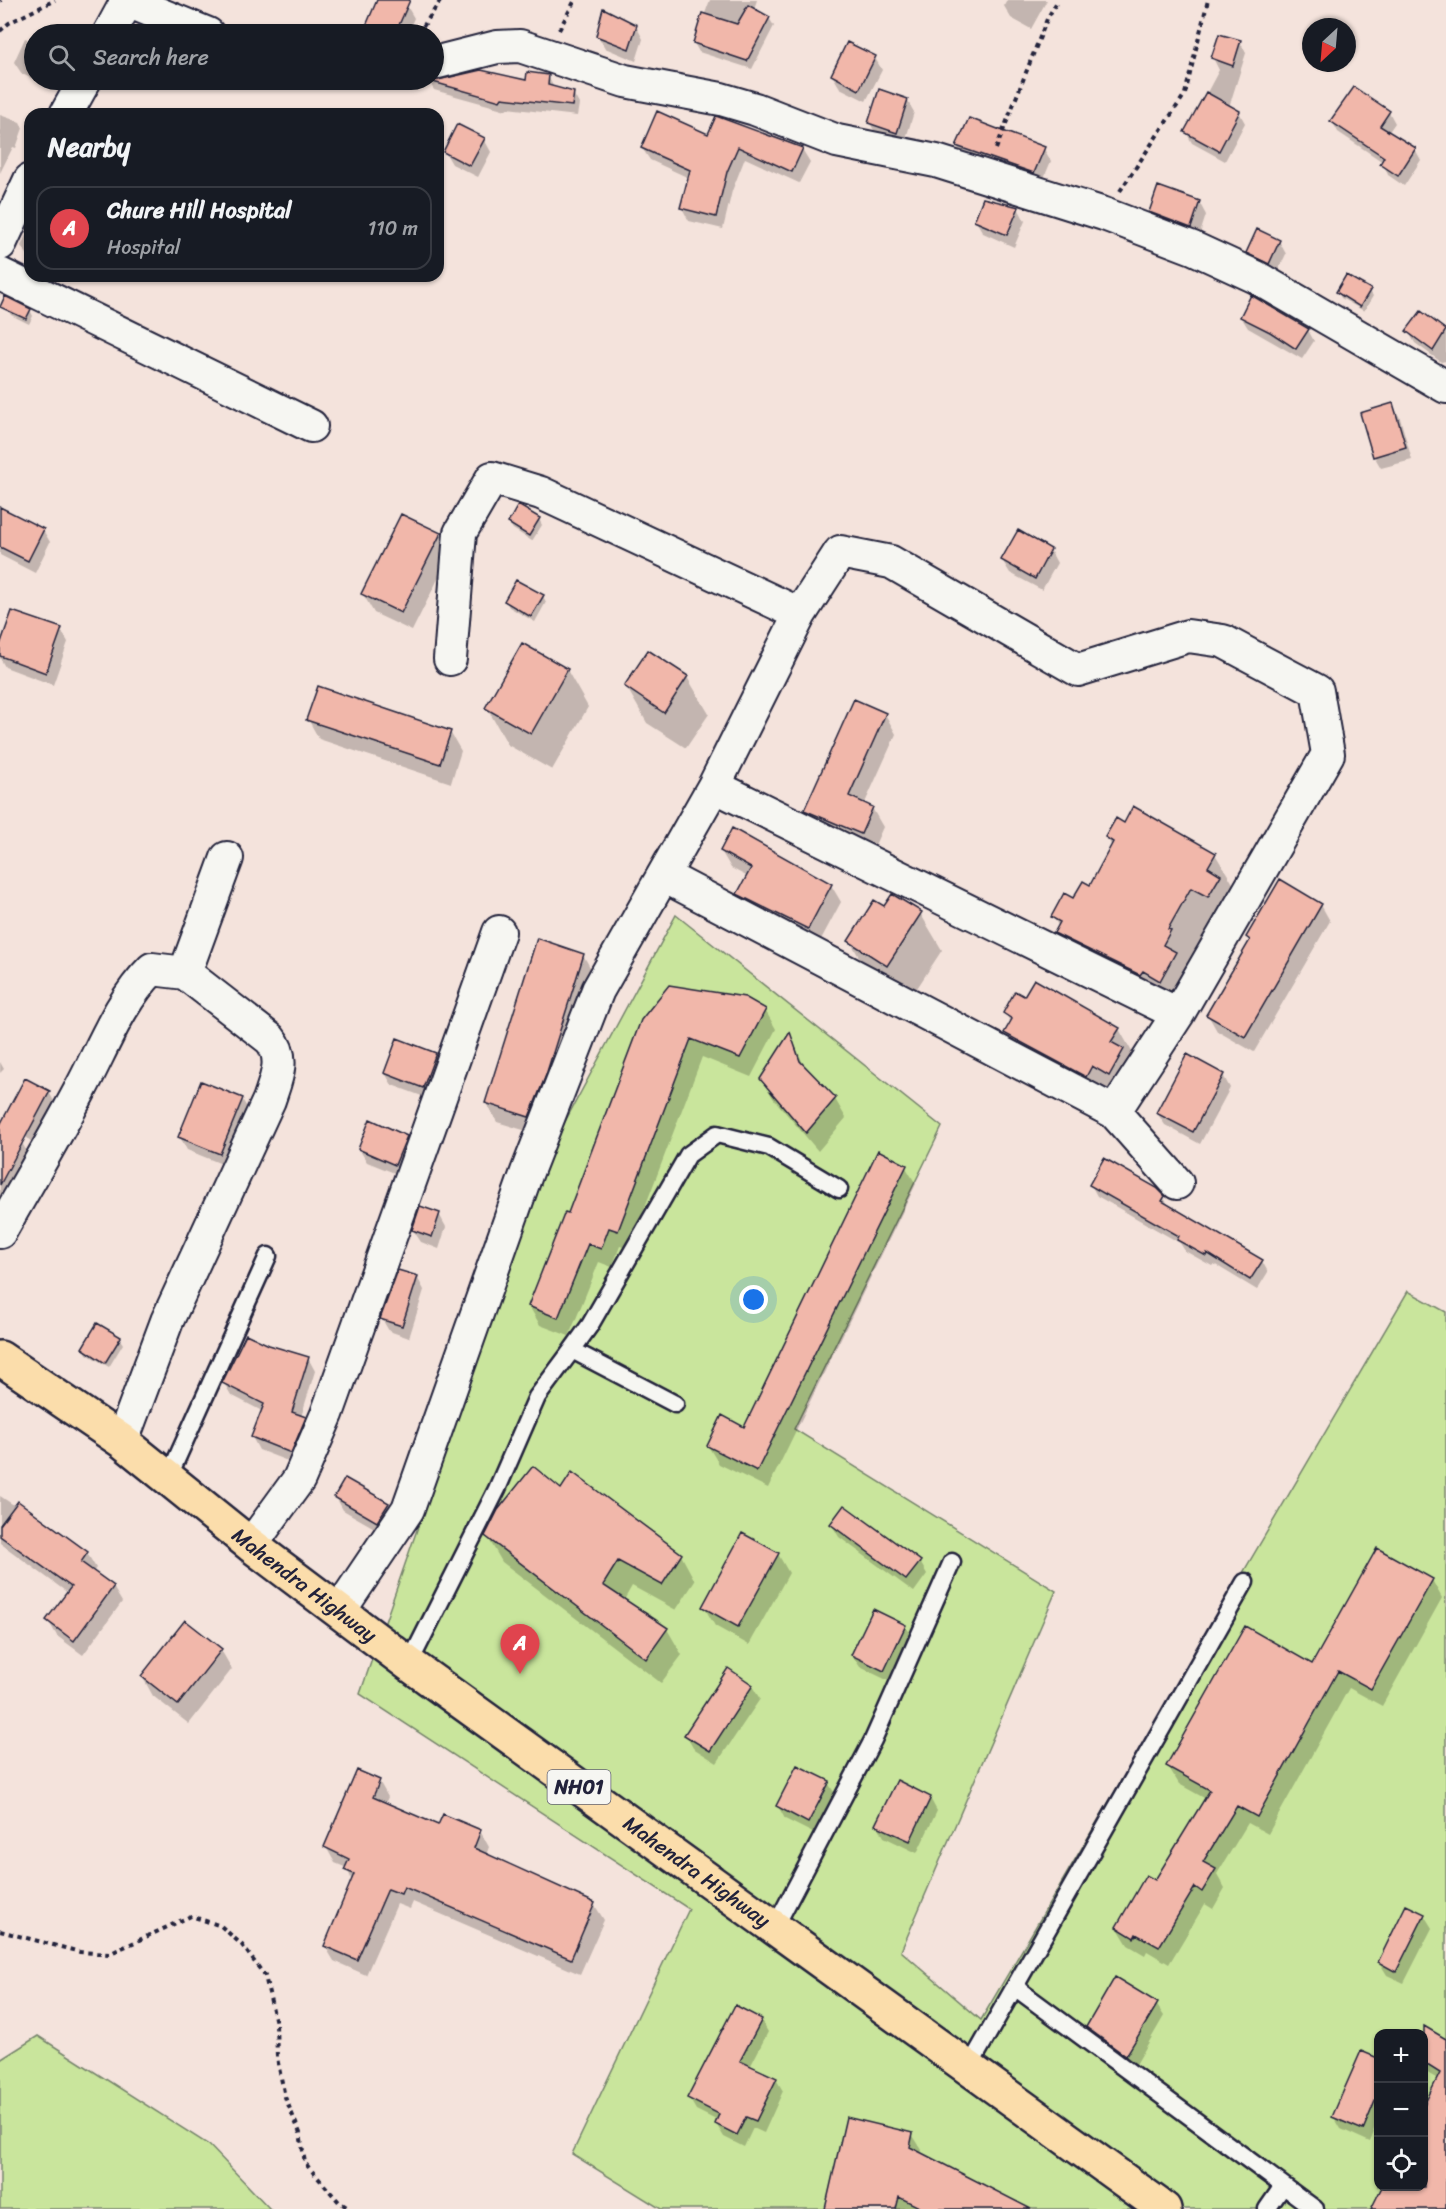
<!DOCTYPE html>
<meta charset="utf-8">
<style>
:root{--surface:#171b24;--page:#20242c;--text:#f1f3f6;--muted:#9ea1a6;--line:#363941;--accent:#9495a2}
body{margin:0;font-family:Sriracha,sans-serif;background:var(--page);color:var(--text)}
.controls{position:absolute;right:18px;bottom:18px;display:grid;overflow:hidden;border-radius:12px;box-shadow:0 2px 4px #0004}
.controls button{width:54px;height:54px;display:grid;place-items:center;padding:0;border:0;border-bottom:2px solid var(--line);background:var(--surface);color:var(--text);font:30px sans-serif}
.compass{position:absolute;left:1302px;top:18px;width:54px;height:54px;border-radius:50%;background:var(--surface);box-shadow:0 2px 4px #0004;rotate:206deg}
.you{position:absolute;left:754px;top:1300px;width:21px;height:21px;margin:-15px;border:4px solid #fff;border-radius:50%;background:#1a73e8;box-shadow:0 0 0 9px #1a73e833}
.badge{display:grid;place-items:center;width:39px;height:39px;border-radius:50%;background:var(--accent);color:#fff;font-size:20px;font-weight:700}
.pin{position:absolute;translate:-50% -50px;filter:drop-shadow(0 2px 3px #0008)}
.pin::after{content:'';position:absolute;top:32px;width:21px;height:18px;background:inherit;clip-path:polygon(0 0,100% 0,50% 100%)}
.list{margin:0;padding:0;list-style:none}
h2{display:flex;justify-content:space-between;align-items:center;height:78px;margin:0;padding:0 24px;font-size:26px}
h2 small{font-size:20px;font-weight:400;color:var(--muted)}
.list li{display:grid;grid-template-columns:39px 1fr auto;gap:18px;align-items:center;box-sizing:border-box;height:84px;margin:0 12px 12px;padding:0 12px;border:2px solid var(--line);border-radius:18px}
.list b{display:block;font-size:22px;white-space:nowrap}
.list p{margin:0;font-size:20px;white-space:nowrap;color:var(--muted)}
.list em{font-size:20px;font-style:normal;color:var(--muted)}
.icon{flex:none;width:33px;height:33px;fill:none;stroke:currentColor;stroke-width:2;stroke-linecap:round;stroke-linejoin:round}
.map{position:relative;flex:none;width:1446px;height:2209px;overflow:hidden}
.search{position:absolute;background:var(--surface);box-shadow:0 2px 4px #0004;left:24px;top:24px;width:420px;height:66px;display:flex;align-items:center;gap:15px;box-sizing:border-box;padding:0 21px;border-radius:33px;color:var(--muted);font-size:22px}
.panel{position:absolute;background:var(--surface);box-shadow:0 2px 4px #0004;left:24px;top:108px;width:420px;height:174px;border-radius:18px}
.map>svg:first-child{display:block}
.green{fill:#c9e59c;stroke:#76846c;stroke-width:1.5;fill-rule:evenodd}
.shadow{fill:#0003}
.building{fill:#f1b7aa;stroke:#22223b;stroke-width:1.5}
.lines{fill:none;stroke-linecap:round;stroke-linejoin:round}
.lane-casing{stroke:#22223b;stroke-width:21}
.street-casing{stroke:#22223b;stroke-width:36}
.highway-casing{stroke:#22223b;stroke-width:38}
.path{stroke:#22223b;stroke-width:4;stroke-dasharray:4.5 4.5;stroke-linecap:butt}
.lane{stroke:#f6f6f2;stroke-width:16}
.street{stroke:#f6f6f2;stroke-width:32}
.highway{stroke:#fbddab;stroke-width:33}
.labels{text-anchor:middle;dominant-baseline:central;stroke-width:4.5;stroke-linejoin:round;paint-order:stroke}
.shield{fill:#f6f6f2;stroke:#626272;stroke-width:1.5}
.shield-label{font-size:20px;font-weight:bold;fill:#22223b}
.street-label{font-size:21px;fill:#22223b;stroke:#f6f6f2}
</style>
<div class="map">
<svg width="1446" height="2209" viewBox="0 0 1446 2209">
<rect width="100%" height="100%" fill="#f4e3dc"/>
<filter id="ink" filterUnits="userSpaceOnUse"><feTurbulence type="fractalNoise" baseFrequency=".0167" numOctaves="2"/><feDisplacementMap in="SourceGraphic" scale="12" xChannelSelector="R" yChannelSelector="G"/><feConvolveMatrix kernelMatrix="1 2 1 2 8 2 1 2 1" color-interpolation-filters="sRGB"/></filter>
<g filter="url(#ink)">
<path class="green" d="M676,915L942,1127L794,1429L1056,1591L901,1951L981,2020L1408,1291L1446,1312V2209H661L572,2154L689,1909L360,1694L547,1155ZM1378,2034H1424V2186H1378Z
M38,2036L209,2145L270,2209H0V2060Z"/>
<path class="shadow" d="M379,0H394L407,6L414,18L407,34H371L367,27Z
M710,0H757L754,9L769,18L774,26L752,69L699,52L694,43Z
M1007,0H1047L1031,29L1011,18L1004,6Z
M636,26L643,39L636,61L605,48L598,36Z
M25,38L34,42V80H65L60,91L22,74L14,62Z
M1240,42L1246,53L1229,107L1239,112L1245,123L1225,161L1192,143L1186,132L1219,70L1213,58Z
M875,58L882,70L866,101L840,88L832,75Z
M548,76L554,88L573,93L579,104L577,116L507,108L506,110L434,90L429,81L527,82Z
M907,100L914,112L904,145L877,136L870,123Z
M1389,112L1395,123L1388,133L1415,149L1421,160L1404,186L1388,175L1383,162L1338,132L1332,121Z
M0,115L20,122L23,128L16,148L13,147L0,173Z
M716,118L802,149L810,162L799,183L745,158L732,191L723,229L689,221L682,208L689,178L650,160L642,148L709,136Z
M484,139L491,152L478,177L452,164L445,152Z
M957,146L1044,149L1051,161L1041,185L964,158Z
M1199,202L1206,215L1198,240L1158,224L1151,212Z
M1018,208L1025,221L1014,247L983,233L976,221Z
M30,226V258L21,246Z
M1279,241L1286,254L1276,275L1255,265L1248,253Z
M34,276H59L53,287Z
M1369,290L1373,296L1364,311L1341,298L1338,292Z
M8,310H30L33,316L29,324L11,315Z
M1421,313L1446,332V361L1441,362L1415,343L1408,331Z
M1241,317L1308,330L1314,341L1302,359L1248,328Z
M1393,405L1400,418L1412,460L1381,468L1374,456Z
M0,508L43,530L50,542L35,573L0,555Z
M539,519L542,525L532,541L513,529L509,523Z
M440,534L451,553L412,631L374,613L363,594Z
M1050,550L1057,563L1042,590L1010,573L1002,560Z
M543,596L546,602L535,622L509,607L506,601Z
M61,630L68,642L53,685L5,667L0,658V649Z
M649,652L687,677L709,714L686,748L647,723L626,686Z
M567,670L588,707L552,770L508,745L487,708Z
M885,714L896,734L864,805L872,808L883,827L872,852L817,829L806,810Z
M308,719L450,732L461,751L451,783L319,739Z
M1125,825L1215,854L1237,890L1181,1016L1077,970L1055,933L1059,927L1053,917L1090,887L1112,847L1107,837Z
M721,851L831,885L841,902L818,945L749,911L739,894L748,877L731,868Z
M1321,905L1330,921L1254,1052L1217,1031L1208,1015L1250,943L1247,937Z
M884,908L920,913L942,950L908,1002L871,978L850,941Z
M583,955L594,974L540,1135L497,1122L486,1103Z
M765,1010L776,1029L751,1077L702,1057L629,1249L620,1246L612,1267L599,1262L569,1336L540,1325L529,1306L569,1215L642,1021Z
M1005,1013L1119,1029L1140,1066L1131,1111L1027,1070L1005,1033L1011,1023Z
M790,1034L806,1070L835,1099L846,1118L818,1151L773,1098L762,1079Z
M435,1054L442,1066L430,1099L392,1085L385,1073Z
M0,1062L4,1069L0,1073Z
M1223,1075L1230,1088L1200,1144L1165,1125L1157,1113Z
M49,1092L56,1105L35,1145L15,1127Z
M242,1099L249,1111L227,1166L187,1150L180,1137Z
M0,1132L22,1143L29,1155L6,1200L0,1197Z
M406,1137L413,1149L402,1176L367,1162L359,1149Z
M905,1166L916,1184L768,1488L719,1464L708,1446L744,1429Z
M1091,1185L1163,1197L1170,1207L1262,1261L1268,1272L1257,1290L1214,1264L1212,1266L1185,1251L1180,1243L1097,1196Z
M439,1214L446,1227L439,1249L421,1242L413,1230Z
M417,1277L424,1290L409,1338L389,1331L382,1319Z
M119,1338L123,1344L109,1367L87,1354L84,1348Z
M269,1347L308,1358L315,1371L301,1417L305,1419L312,1431L298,1465L259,1450L252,1437L262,1411L231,1395L224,1383Z
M561,1491L681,1555L695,1581L676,1610L632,1586L624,1600L667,1629L682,1655L661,1683L502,1562L487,1536Z
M0,1496L87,1553L96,1568L93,1572L113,1587L122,1602L83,1655L57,1636L48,1620L68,1593L0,1543Z
M336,1497L388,1504L395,1517L385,1534L343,1510Z
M832,1525L920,1562L927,1574L914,1592L839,1537Z
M778,1554L789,1573L749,1645L715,1626L704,1607Z
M1432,1580L1442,1598L1382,1706L1349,1688L1268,1834L1248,1823L1217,1874L1225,1888L1213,1909L1205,1904L1169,1964L1147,1951L1145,1955L1128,1945L1117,1927L1155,1883L1206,1799L1179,1784L1168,1766Z
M905,1626L912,1638L891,1682L860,1667L852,1655Z
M221,1650L232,1669L189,1724L153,1696L142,1676Z
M729,1670L752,1686L760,1699L717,1763L693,1748L686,1735Z
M379,1781L388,1797L385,1804L438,1827L480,1831L489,1847L486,1855L594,1904L604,1920L580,1974L413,1902L410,1909L397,1904L366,1975L334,1961L325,1946L352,1881L347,1868L335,1863L326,1847Z
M828,1783L836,1795L815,1834L785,1819L778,1806Z
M930,1798L937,1811L917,1853L884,1837L877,1824Z
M1424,1915L1432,1928L1404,1983L1387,1975L1379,1962Z
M1156,2004L1164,2016L1134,2068L1095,2039L1088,2027Z
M761,2020L768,2032L750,2067L776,2079L783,2091L764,2133L753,2128L744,2147L724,2137L716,2124L718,2121L696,2110L689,2098Z
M1426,2029L1446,2041V2084L1424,2071V2034Z
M1362,2053L1378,2060V2122L1370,2142L1341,2129L1334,2117Z
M1434,2088L1446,2094V2209H1373L1384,2186H1424V2108Z
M912,2134L922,2150L921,2154L1027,2209H827Z"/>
<path class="building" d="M377,0H410L395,34H382L365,28Z
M748,5L770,17L747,61L693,43L702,13L737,24Z
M603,8L637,25L629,49L596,36Z
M1219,34L1241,40L1233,66L1211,58Z
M847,42L876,56L859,90L831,75Z
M481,70L526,80L527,72L549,75L548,85L574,92L572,106L502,98L500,101L426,80H438Z
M1354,87L1390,111L1380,126L1416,148L1398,176L1380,164L1384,157L1330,121Z
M879,89L908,99L897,133L868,123Z
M1206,92L1240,111L1219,151L1184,132Z
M657,111L708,134L716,116L803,148L792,172L738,147L727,172L716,217L680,208L690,170L641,148Z
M969,118L1045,147L1034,173L956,146Z
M457,124L485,138L470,166L443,152Z
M1158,186L1200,201L1191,228L1149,212Z
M983,198L1019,207L1007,235L974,221Z
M1257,229L1280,240L1269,264L1246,253Z
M1346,275L1371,289L1360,307L1336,292Z
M1251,295L1309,329L1296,349L1270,332L1240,317Z
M5,296L31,309L26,319L0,307Z
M1421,311L1446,330L1433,351L1406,331Z
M1393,403L1406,447L1373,457L1360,413Z
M518,505L540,518L529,536L508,523Z
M0,507L44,529L28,561L0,547Z
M401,514L441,533L401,613L361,594Z
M1018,530L1051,549L1035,579L1001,560Z
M516,580L544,595L531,617L504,601Z
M12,611L62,628L46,673L0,656V645Z
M522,643L568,669L531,734L485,708Z
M648,650L688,676L664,713L624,686Z
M318,686L451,731L440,764L306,720Z
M854,699L886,713L849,796L873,807L861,834L804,810Z
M1133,806L1216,853L1208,867L1221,875L1208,897L1191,888L1168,929L1171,930L1163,945L1176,952L1160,981L1143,971L1140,975L1054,933L1060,922L1051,917L1064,893L1073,898L1083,881L1090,885L1113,842L1105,837L1116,818L1124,823Z
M732,828L832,884L808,929L737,894L751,868L720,851Z
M1280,879L1322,904L1245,1037L1206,1015L1250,940L1246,937Z
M892,894L922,912L887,966L848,941L874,900L884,906Z
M537,938L584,954L546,1075L529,1117L485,1103Z
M1034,979L1120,1028L1111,1042L1124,1049L1109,1076L1092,1066L1086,1077L1004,1033L1012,1019L1003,1013L1015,991L1024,996Z
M669,985L745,997L766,1009L740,1058L691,1039L618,1231L609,1228L601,1249L588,1244L558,1318L528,1306L565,1212L568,1213L641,1020Z
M790,1032L800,1061L836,1098L806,1133L760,1079Z
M397,1038L436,1053L423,1088L384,1073Z
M1187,1054L1224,1074L1193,1132L1156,1113Z
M25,1078L50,1091L0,1185V1125Z
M201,1081L243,1098L220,1154L178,1137Z
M370,1119L407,1136L395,1165L358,1149Z
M878,1150L907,1165L757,1471L707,1446L722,1415L744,1427Z
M1104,1158L1157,1188L1165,1196L1162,1201L1263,1260L1250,1280L1207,1253L1206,1256L1177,1240L1179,1236L1089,1185Z
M420,1206L440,1213L432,1237L412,1230Z
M398,1270L418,1276L402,1326L380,1319Z
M97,1323L121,1337L105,1363L82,1348Z
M246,1334L269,1345L309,1357L292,1412L306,1417L291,1453L251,1437L264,1404L222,1383Z
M533,1466L561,1489L572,1472L682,1554L662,1585L618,1561L603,1585L668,1628L646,1659L485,1536L498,1510Z
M345,1478L389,1503L377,1522L334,1497Z
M18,1501L88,1552L81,1562L114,1586L74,1641L46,1620L71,1587L0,1536V1525Z
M844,1505L921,1561L906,1580L830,1524Z
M742,1533L779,1553L738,1627L702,1607Z
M1377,1548L1433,1579L1371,1689L1338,1671L1257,1817L1237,1806L1203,1862L1216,1869L1202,1892L1195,1887L1159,1947L1136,1934L1134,1938L1116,1927L1146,1875L1155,1880L1210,1790L1166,1766L1245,1626L1312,1664Z
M873,1609L906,1625L884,1671L851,1655Z
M185,1620L222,1649L178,1705L141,1676Z
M728,1668L753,1685L710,1751L684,1735Z
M797,1765L830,1781L808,1823L776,1806Z
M357,1770L380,1780L373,1797L438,1825L443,1814L481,1830L474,1848L595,1903L571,1959L404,1887L401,1894L388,1889L357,1960L324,1946L354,1874L344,1870L349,1859L324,1847Z
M897,1780L931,1797L910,1841L875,1825Z
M1406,1905L1425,1914L1396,1972L1378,1962Z
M1115,1977L1158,2003L1126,2056L1086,2027Z
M735,2005L762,2019L740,2061L777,2078L756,2121L746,2117L737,2135L715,2124L719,2114L687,2098Z
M1424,2026L1446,2039V2209H1371L1382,2187H1424V2105L1440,2073L1424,2063Z
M1361,2051L1378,2058V2094L1363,2130L1332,2117Z
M846,2117L913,2133L910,2147L1031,2209H923L899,2197L896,2209H825Z"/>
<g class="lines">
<g class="lane-casing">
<path id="lane" d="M572,1350L590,1325L688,1155L717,1134L769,1147L839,1189
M168,1478L268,1256
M409,1664L497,1489L537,1397L572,1350L675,1404
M775,1927L873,1740L952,1562
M1016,1988L1315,2209
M968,2069L1245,1582
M1267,2209L1283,2186"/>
</g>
<g class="street-casing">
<path id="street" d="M125,0L208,34
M109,34L127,1
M434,63L497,47L520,46L625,81L721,99L755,109L837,141L936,161L1104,214L1193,248L1256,277L1446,387
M66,114L85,80
M0,244L30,180
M0,274L311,426
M450,659L460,533L492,478L541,493L800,614
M714,786L1178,1014
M664,876L1114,1112
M0,1232C26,1186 54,1139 79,1092C102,1050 118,1003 152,969L185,973
M122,1441L167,1321L269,1100C276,1079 286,1058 270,1039L185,973L227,858
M251,1545L299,1479L327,1414L499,932
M340,1610L408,1509L527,1172L598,990L714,786L800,614L840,552L891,562L1078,670L1188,636L1223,641L1317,691L1328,754L1178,1014L1114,1112L1177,1183"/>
</g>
<g class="highway-casing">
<g id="highway">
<path id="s1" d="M0,1358L122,1441L251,1545L409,1664L1164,2209"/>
</g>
</g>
<path class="path" d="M0,1L1,0
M559,30L575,0
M0,31L9,23L55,0
M418,34L441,0
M996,149L1047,19L1058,0
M1120,191L1185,94L1208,0
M0,1931L80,1952L109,1954L191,1916L221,1926L242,1945L265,1976L276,2023L277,2058L285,2097L300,2133L305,2163L339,2202L350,2209"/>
<use href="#lane" class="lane"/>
<use href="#street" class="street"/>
<use href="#highway" class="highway"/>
</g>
</g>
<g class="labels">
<rect class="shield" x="547.5" y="1770" width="63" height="34" rx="4.5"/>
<g class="shield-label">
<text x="579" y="1787">NH01</text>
</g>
<g class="street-label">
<text stroke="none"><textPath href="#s1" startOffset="380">Mahendra Highway</textPath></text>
<text stroke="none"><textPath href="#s1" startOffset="866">Mahendra Highway</textPath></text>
</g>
</g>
</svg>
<div class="controls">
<button>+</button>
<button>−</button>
<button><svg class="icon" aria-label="locate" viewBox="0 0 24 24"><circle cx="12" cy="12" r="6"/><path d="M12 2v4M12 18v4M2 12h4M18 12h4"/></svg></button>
</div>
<svg class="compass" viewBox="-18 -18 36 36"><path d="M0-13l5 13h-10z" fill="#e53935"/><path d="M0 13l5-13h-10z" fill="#9ea1a6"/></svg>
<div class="you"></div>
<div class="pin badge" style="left:520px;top:1674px;background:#e0444e">A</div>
<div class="search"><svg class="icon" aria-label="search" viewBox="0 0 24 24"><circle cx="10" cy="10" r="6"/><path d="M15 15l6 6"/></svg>Search here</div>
<section class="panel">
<h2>Nearby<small></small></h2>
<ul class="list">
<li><span class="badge" style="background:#e0444e">A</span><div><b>Chure Hill Hospital</b><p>Hospital</p></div><em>110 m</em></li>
</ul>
</section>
</div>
